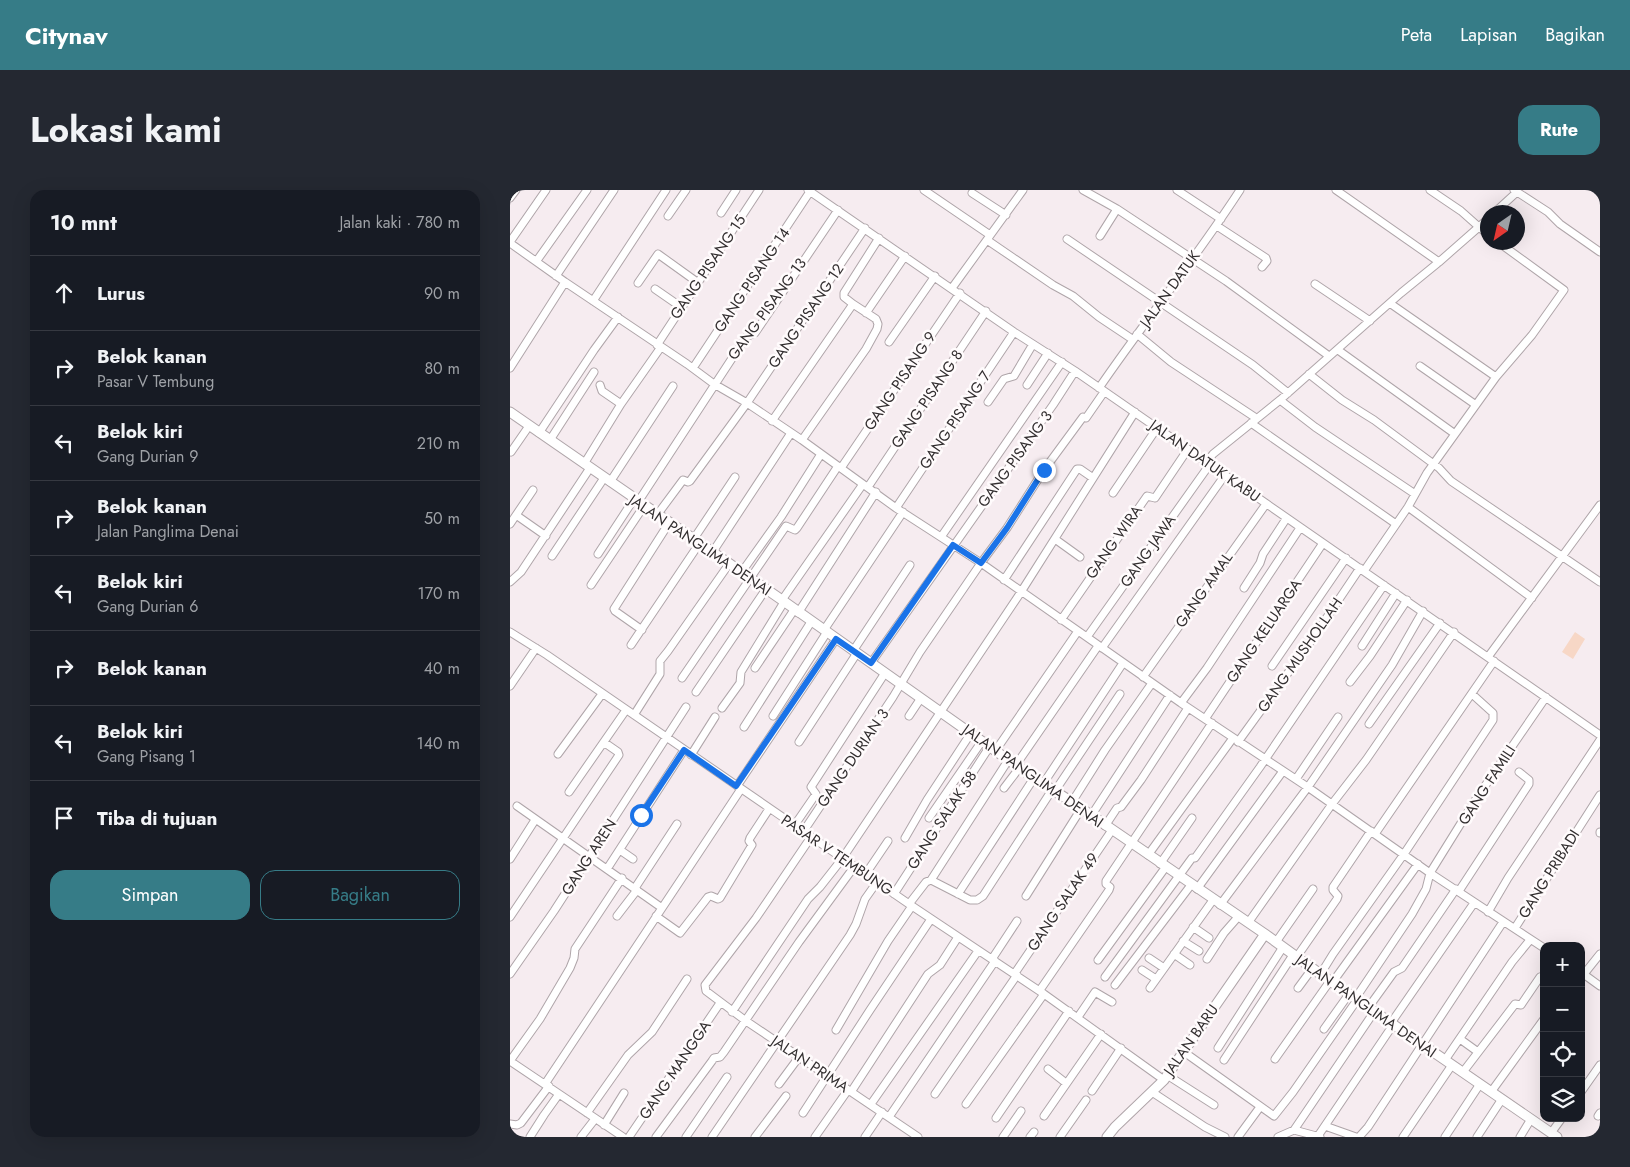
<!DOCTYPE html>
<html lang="id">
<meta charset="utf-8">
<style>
:root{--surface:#171b24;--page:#242831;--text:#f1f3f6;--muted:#9ea1a6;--line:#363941;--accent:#367c87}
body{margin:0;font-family:Jost,sans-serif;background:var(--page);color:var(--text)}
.controls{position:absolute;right:15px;bottom:15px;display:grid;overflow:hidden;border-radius:10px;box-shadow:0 5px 20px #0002}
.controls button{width:45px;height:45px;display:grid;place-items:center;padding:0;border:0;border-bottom:1px solid var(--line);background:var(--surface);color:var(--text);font:25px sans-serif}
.compass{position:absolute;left:970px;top:15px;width:45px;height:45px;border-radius:50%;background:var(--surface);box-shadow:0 5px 20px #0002;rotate:214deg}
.stop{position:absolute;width:15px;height:15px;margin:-11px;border:4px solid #1a73e8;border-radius:50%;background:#fff}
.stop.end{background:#1a73e8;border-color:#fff;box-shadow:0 1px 5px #0008}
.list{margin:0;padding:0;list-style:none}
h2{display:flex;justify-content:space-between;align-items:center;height:65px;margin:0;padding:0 20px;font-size:21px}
h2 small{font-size:16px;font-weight:400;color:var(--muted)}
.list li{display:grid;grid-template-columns:32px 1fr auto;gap:15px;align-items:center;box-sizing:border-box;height:75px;padding:0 20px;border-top:1px solid var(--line)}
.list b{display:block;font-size:19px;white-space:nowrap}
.list p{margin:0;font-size:16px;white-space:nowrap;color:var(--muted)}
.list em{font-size:16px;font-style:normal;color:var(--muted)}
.actions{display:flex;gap:10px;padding:15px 20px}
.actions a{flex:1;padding:11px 0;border:1px solid var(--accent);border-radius:15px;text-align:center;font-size:18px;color:var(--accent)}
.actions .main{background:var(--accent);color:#fff}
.icon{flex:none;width:28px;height:28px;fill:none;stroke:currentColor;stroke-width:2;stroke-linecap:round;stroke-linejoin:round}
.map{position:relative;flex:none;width:1090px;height:947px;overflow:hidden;border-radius:15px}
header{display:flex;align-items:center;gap:30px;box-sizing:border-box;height:70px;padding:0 25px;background:var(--accent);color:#fff}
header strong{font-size:24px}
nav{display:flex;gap:28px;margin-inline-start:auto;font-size:18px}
.intro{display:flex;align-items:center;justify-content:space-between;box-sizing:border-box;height:120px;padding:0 30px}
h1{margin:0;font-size:35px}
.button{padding:12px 22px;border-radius:15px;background:var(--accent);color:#fff;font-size:18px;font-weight:700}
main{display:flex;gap:30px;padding:0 30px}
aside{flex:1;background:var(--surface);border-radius:15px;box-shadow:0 5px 20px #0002}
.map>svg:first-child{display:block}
.green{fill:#f7d7c6}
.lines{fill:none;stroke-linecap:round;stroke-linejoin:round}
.minor-casing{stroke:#afa5a9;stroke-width:9}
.major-casing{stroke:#afa5a9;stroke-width:11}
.minor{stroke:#fff;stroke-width:7}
.major{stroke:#fff;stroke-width:9}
.route{stroke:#1a73e8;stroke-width:6}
.labels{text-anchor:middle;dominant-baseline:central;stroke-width:5;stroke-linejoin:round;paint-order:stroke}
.street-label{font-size:15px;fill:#332f30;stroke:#fffbfc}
</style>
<header>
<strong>Citynav</strong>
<nav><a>Peta</a><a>Lapisan</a><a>Bagikan</a></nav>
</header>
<div class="intro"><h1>Lokasi kami</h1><a class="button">Rute</a></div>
<main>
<aside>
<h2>10 mnt<small>Jalan kaki · 780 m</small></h2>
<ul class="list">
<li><svg class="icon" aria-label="ahead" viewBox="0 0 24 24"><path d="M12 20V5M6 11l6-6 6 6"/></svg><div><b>Lurus</b></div><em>90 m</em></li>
<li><svg class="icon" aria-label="right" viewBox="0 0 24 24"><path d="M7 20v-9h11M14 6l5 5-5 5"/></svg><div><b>Belok kanan</b><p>Pasar V Tembung</p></div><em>80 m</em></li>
<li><svg class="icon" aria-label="left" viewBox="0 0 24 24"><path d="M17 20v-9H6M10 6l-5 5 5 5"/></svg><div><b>Belok kiri</b><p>Gang Durian 9</p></div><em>210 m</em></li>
<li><svg class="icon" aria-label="right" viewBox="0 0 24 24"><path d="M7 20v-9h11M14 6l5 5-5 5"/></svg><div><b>Belok kanan</b><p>Jalan Panglima Denai</p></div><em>50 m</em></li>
<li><svg class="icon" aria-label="left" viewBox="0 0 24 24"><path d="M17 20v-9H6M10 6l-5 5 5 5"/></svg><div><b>Belok kiri</b><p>Gang Durian 6</p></div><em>170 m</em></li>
<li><svg class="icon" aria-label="right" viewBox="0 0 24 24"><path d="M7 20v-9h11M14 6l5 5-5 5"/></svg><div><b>Belok kanan</b></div><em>40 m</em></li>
<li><svg class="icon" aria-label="left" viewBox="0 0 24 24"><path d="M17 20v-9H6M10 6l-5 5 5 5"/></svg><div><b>Belok kiri</b><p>Gang Pisang 1</p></div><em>140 m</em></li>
<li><svg class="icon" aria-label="arrive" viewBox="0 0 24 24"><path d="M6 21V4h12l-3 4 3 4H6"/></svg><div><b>Tiba di tujuan</b></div></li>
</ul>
<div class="actions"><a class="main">Simpan</a><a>Bagikan</a></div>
</aside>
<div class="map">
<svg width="1090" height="947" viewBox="0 0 1090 947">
<rect width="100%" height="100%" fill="#f6ecf0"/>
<path class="green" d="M1065,442L1075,449L1063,469L1052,462Z"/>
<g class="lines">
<g class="minor-casing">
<path id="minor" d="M298,0L504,142L565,181L1090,545
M414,0L480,45
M573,0L607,19L716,91L819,166
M667,0L711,29
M826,0L929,72
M920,0L951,21L978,45
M1004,0L1038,22L1050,34L1090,62
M462,3L496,25
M0,8L6,0
M985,22L1007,2
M211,23L226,0
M158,26L176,0
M707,36L756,68L757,71L752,77
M590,46L607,19
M557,49L743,175L778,203
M477,50L543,95L563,106L589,127L622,149
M0,52L36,0
M0,53L55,92L177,174L204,194L237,213L292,250L386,318L471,373L671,513L799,598L920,683L1034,758
M25,70L28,69L77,0
M46,86L104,0
M128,93L148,64L187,92
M805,94L860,131
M442,98L513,0
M145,99L171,117
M83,111L156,0
M356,123L395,66
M627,144L661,172L746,228
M379,152L425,86
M147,155L249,0
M828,160L945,244
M910,176L966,215
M0,178L55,92
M183,178L301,0
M799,184L832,210L864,230L929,278L941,291L1090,392
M986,187L1022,145L1054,100L988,52
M90,195L92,201L111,214
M517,195L538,163
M589,198C635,131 686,68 730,0
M770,210L805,237L905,304
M478,212L494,189L504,186L523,154
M262,231L343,114L334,107V103L369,48
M741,233L886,334
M29,243L84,160L108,127
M40,250L84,182
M292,250L356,159L367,139L368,134L366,129L343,114
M1,262L19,236
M697,272L703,264L770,210L891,103L929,72L978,29
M74,274L111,214L151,157
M331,278L450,103
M100,292L163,196
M358,297L476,121
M603,303L647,238
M128,312L236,147L245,143L328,20
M898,317L1022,408
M386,318L504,142
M6,325L36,346
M147,325L173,290L178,292L180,291L237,213L355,38
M0,334L23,300
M431,347L552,172
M545,349L570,367
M183,350L225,287
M202,363L281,243
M88,364L124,309
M42,366L94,288
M854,381L898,317L917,283L986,187L881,114
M231,383L271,327L311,264
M494,390L567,279H570L583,288
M0,392L11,382L80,278
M81,395L134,316
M734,398L750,373L753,364L776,329
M272,410L353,294
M288,423L366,302
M551,430L637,306L645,308L678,259
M132,440L105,421L104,419L159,333
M314,440L393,322
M0,442L37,465L399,714L534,804L654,890
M577,447L700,274
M121,455L189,354
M852,456L886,403
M592,458L715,285
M343,461L400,375
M978,467L1090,315
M361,473L543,215L565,181
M762,476L836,368
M245,478L284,420
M633,487L756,314
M172,488L276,336L285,340L287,338L328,276
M840,492L860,466L897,410
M0,496L26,458
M186,502L256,399
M671,513L697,478L790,338
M212,518L230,493L231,482L274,412
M124,525L150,484V471L158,461L219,374
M263,526L317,442
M399,526L411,508
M695,529L813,353
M859,534L930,433
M234,537L301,432
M289,552L347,463
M728,552L801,451L850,378
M486,560L568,441
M48,564L92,504
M181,565L205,527
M506,575L588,456
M786,589L828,527
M533,594L613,473
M227,596L326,449
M494,598L510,577
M545,601L610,504
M59,602L116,520
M562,612L595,560L642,493
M7,616L152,718L35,894
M581,626L660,505
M419,628L472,551
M284,636L306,604L301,597L375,483
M595,636L607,618L611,617L631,590L678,518
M293,642L383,507L410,462L471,373L497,338L534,280L573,227L576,228L594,202
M1090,643V642
M865,644L984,471
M301,647L246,728L195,795L196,801L236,831L408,947
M395,648L417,610L461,543
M110,660L123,669
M638,665L723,548
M0,669L25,630
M650,674L682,628
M97,679L174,560
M355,685L378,651
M421,690L499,569
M125,698L167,634
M687,699L773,581
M949,701L1019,594V590L1009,582
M384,704L480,556
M448,704L524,588
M516,706L571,619
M399,714L416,692L421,690L460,710H467L473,706L542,600
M710,715L798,597L882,475L913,421
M152,718L231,599
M978,722L998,688L1090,550
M107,726L127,700
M146,726L170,743L198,707L201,706L208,709L210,708L242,655L239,651L240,648L259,619
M0,727L109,565L108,562L95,553
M738,733L822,614L856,570L944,442
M683,737L699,748
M1005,738L1090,605
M673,751L689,761
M766,752L803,699
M664,764L680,775
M639,768L654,778
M786,768L827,709L828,706L823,700V697L861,641
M482,769L507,731
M697,769L714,743L728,727
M588,770L655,678
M632,780L646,789
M505,783L602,640
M1072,783L1090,796
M0,784L44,721L176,517
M1074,784L1090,764
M810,785L823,764L894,664L983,530V523L962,504
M595,787L682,668H685L750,577L874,395
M822,793L908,674
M605,795L681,695
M640,798L703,710
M788,798L802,779
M530,800L599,700L600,697L596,694V691L702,533
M845,809L902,724L916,699L920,683L966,609L1036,507
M858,818L884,782L892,778L946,699
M222,822L298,709L310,697L332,669L511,402L625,222
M568,827L585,802L602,812
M881,833L964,713
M814,839L839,804
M326,840L378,751L402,716
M950,849L968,862
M708,858L773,757
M674,862L764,926L783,902L847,810
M765,869L820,791
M714,870L783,765
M935,870L1002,772L1020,750
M0,871L30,829L60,778L64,768L65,759L112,688
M0,871L113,947
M538,879L556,893
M953,882L1005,814L1011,815L1013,812L1030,787
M657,885L704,915
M269,894L289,867
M582,901L611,858
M341,902L418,784L430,775L448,747
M642,902L695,937L715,947
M981,902L1034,829
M1071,902L1090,875
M425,904L507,785
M361,914L468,761
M456,914L534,804
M77,923L118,865L142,842L177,789
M293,923L360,820L421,729
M534,926L591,844
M1088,926L1090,923
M379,927L485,771
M486,928L559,821
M0,934L7,935L11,933L39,896
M94,935L114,903
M815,936L846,947
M784,940L864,822
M1041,943L1052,928
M808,946L883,835
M20,947L34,925L49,904
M71,947L85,929
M119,947L210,813
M146,947L202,871L204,868L210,867L214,862L289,752L344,677
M176,947L217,887
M202,947L340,745L346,734L355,709L367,692
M245,947L276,906
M305,947L338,900
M355,947L372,922
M493,947L511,921
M520,947L524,942
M550,947L576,910
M728,947L750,917
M768,947L784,940L810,947
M849,947L858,937L993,732
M893,947L942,875
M935,947L970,894
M967,947L992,909
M1010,947L1021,929"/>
</g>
<g class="major-casing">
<path id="major" d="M0,222L272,410L524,588L562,612L755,744L820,791L1047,947
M597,947L605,937L654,890L755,744"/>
</g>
<use href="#minor" class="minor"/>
<use href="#major" class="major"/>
</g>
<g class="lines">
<path class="route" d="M131,625L174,560L226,596L326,449L361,473L443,355L471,373L497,338L534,280"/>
</g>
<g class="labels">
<g class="street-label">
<text transform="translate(198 77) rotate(-56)">GANG PISANG 15</text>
<text transform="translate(242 90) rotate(-56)">GANG PISANG 14</text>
<text transform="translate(660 99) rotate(-54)">JALAN DATUK</text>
<text transform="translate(257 119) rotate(-54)">GANG PISANG 13</text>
<text transform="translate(296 126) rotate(-56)">GANG PISANG 12</text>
<text transform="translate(390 191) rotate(-56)">GANG PISANG 9</text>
<text transform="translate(417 209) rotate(-56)">GANG PISANG 8</text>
<text transform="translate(445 230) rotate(-56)">GANG PISANG 7</text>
<text transform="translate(505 269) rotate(-54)">GANG PISANG 3</text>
<text transform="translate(695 271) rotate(35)">JALAN DATUK KABU</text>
<text transform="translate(604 352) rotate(-55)">GANG WIRA</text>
<text transform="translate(190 355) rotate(34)">JALAN PANGLIMA DENAI</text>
<text transform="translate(638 361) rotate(-55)">GANG JAWA</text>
<text transform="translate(694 400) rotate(-55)">GANG AMAL</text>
<text transform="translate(754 441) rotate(-56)">GANG KELUARGA</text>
<text transform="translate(790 465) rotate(-55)">GANG MUSHOLLAH</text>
<text transform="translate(343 568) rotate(-56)">GANG DURIAN 3</text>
<text transform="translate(523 586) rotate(35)">JALAN PANGLIMA DENAI</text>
<text transform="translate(977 595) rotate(-57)">GANG FAMILI</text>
<text transform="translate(432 630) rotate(-57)">GANG SALAK 58</text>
<text transform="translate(327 665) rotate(34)">PASAR V TEMBUNG</text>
<text transform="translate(79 667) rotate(-57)">GANG AREN</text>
<text transform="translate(1039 684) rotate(-58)">GANG PRIBADI</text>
<text transform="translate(553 712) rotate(-56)">GANG SALAK 49</text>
<text transform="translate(856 816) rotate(35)">JALAN PANGLIMA DENAI</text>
<text transform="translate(681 850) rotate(-55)">JALAN BARU</text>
<text transform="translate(300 874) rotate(34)">JALAN PRIMA</text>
<text transform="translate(165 880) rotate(-56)">GANG MANGGA</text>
</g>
</g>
</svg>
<div class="controls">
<button>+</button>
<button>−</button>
<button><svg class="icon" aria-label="locate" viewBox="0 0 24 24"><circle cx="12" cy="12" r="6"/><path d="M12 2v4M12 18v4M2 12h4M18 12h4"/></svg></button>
<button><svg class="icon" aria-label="layers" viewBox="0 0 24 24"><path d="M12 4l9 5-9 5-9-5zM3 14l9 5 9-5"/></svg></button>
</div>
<svg class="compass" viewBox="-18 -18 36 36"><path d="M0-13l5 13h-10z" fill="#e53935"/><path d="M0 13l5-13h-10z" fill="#9ea1a6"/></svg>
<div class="stop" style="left:131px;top:625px"></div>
<div class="stop end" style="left:534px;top:280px"></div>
</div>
</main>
